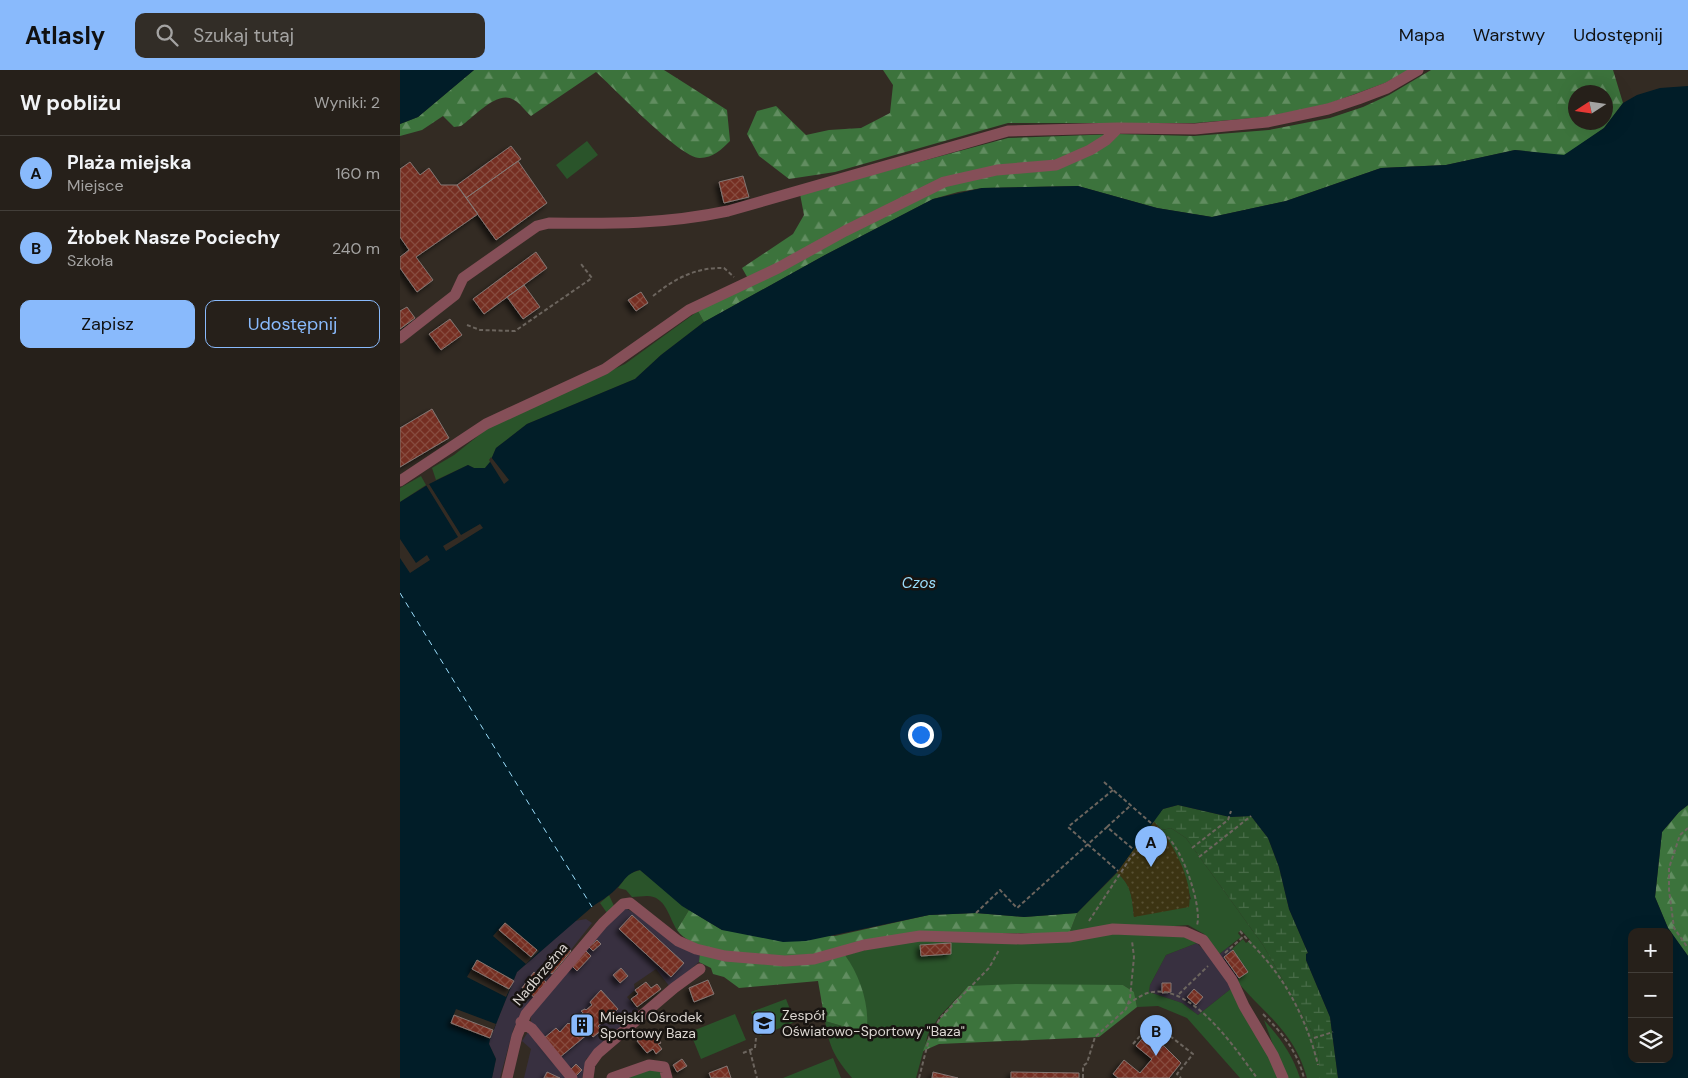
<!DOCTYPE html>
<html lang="pl">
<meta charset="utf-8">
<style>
:root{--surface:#26201a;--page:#322d27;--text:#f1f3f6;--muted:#a4a3a2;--line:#423e39;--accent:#89bafc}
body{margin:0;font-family:"DM Sans",sans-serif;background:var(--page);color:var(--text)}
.controls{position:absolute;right:15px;bottom:15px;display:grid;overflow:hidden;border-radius:10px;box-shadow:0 5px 20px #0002}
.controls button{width:45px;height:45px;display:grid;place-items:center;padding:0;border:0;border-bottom:1px solid var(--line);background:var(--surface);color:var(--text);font:25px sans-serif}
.compass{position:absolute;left:1168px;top:15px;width:45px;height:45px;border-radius:50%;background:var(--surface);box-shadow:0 5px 20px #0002;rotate:258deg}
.you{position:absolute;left:520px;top:664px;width:18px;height:18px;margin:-12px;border:4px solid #fff;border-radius:50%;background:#1a73e8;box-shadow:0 0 0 8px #1a73e833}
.badge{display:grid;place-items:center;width:32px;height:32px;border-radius:50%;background:var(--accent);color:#111;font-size:16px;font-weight:700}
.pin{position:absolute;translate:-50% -41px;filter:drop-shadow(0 1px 2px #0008)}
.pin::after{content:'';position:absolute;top:26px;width:18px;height:15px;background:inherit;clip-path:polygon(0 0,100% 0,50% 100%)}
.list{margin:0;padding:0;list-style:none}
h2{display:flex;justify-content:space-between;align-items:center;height:65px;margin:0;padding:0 20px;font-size:21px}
h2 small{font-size:16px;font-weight:400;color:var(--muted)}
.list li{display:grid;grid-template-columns:32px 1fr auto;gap:15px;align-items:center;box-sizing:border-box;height:75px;padding:0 20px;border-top:1px solid var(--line)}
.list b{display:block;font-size:19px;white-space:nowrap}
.list p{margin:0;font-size:16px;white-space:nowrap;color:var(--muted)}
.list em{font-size:16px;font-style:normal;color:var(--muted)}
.actions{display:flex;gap:10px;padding:15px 20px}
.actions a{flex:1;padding:11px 0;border:1px solid var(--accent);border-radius:10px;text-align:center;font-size:18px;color:var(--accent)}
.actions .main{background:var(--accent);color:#111}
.icon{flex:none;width:28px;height:28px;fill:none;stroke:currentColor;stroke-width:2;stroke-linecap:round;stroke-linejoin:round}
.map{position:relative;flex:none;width:1288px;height:1008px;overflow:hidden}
header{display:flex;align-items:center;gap:30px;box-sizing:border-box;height:70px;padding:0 25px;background:var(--accent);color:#111}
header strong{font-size:24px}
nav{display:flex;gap:28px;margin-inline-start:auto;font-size:18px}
.search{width:350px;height:45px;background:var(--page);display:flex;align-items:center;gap:12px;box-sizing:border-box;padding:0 18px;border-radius:10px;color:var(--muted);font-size:19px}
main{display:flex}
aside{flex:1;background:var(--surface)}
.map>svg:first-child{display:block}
.commercial{fill:#383040}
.grass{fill:#2a542a}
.forest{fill:url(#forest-firs);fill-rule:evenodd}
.wetland{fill:url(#wetland-marsh)}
.sand{fill:url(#sand-dots)}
.water{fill:#011d28;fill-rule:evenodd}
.pier{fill:#332b23}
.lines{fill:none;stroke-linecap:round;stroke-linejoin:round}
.ferry{stroke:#9bdefc;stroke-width:1;stroke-dasharray:6 5;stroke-linecap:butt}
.building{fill:url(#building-cross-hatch);stroke:#847673;filter:url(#shadow)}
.path{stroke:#6c655e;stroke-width:2;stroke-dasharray:4 2.5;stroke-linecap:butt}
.minor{stroke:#854f58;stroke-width:11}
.labels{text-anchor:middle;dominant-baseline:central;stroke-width:5;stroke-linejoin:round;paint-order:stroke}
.street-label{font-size:14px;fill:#dcd7d2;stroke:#181411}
.poi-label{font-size:14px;fill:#dcd7d2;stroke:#181411;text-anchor:start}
.water-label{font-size:15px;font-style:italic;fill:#9bdefc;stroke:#181411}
</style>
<header>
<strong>Atlasly</strong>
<div class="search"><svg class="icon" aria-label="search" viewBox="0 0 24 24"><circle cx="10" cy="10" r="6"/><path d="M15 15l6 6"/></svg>Szukaj tutaj</div>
<nav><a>Mapa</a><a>Warstwy</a><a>Udostępnij</a></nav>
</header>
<main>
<aside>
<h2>W pobliżu<small>Wyniki: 2</small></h2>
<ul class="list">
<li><span class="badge">A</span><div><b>Plaża miejska</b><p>Miejsce</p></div><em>160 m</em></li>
<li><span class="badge">B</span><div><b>Żłobek Nasze Pociechy</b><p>Szkoła</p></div><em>240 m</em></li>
</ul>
<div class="actions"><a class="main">Zapisz</a><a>Udostępnij</a></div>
</aside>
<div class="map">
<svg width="1288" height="1008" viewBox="0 0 1288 1008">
<defs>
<pattern id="forest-firs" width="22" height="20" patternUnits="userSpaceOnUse" patternTransform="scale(1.25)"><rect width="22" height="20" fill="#3c733c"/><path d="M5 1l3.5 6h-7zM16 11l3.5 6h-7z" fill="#618d60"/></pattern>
<pattern id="wetland-marsh" width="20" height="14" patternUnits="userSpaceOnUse" patternTransform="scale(1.25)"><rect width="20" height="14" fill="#2a542a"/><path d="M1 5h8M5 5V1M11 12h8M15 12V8" fill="none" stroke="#486c48"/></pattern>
<pattern id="sand-dots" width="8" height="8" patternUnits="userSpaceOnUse" patternTransform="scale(1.25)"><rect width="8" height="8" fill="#3c3413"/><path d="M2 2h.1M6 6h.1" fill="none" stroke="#585134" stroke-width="1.8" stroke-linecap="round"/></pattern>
<pattern id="building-cross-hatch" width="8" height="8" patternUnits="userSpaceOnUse" patternTransform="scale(1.25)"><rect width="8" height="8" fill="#742e20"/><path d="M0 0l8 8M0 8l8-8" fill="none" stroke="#874c40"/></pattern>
<filter id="shadow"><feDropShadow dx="-3.5" dy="3.5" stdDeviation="2.5" flood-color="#0009"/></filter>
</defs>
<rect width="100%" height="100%" fill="#332b23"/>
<path class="commercial" d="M224,837L300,883L299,892L270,917L256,899L234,914L235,920L227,927L240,942L186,989L182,1008H175L131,956V943Z
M186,849L192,853L122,942L113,960L100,1008H92L96,989L89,974L90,969L117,902L175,851Z
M797,873L813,890L829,876L848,902L836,910L832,918L798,945L782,933L749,922L750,915L766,885Z
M128,962L168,1008H124L131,979L122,971Z"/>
<path class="grass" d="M187,71L198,85L167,109L156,95Z
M298,241L304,252L261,285L235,309L127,354L96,378L90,392L85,398H74L68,395L36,410L32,398L54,385L88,358L225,294Z
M21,406L26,415L0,432V418Z
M771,758L786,768L863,875L913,963L919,988V1008H907C894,961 865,945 836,910L848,901L832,879L843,869L846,873L850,870L841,860L838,863L841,867L818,885L804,864L788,855L669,864L677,843L717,803C732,815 732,828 734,847L791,829L777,786L762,760Z
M240,800L289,840L277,860C269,848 266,826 247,826C242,826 237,827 232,827L226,820L218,818L228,804Z
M209,825L214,836L207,843L200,833Z
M708,862L784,867L797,873L766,885L750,915L749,922L782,933L798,945L832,918L880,1008H840L787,948L758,936L737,937L734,922L723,915L568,916L539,947L528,964L516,1008H452C434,986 430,979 425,951L456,960C457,931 462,910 445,885L503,871Z
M386,929L395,952L360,966L351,942Z
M335,944L346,970L301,989L290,962Z
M864,950C881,969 892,984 900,1008H885Z
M433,988L441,1008H383Z
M251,998L261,1000L263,1008H222Z"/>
<path class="forest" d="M74,0H264L327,40L330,71C322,79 313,88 300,88C281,89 213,17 196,2L131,46C125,41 120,33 114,30C98,19 74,47 61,56L54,57L43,46L22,60L0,66V54L18,47Z
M483,0H1009L985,13L925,35L866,47L795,53H608L435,102L389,109L359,86L347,64L357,41L376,36L406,65L429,60L461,58L490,43L493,15Z
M1031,0H1213L1223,33L1204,58L1164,86L1115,80L1046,95L981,98L886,131L812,147L757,138L678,116L582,118L558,122L533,129L425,185L304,252L298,241L350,212L342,198L393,164L404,145L400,124L608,68L717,64L794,66L869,60L930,48L963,37L989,25ZM1176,22H1206V52H1176Z
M1288,735V886L1268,858L1255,827L1262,762L1279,742Z
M289,840L322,860L435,866L529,845L576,843L624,847L677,843L669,864L585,863L406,886C374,886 297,888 277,860Z
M300,883L327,888L445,885C459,904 469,933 467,956L456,960L425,951L418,911L339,918L324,907L313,904L311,898L299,892Z
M616,914L723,915L734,922L737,937L699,967L539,974L523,981C532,953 550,937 568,916Z"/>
<path class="wetland" d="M778,735L830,747L851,746L868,768L879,797L889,839L908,883L906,884V890L930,947L938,1008H919V988L913,963L863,875L786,768L771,758L762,760L753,751L763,739Z"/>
<path class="sand" d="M753,751C771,768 794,811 789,837L734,847C732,829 732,815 717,803Z"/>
<path class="water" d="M0,0H74L18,47L0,54Z
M1288,16V735L1279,742L1262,762L1255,827L1268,858L1288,886V1008H938L930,947L906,890V884L908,883L889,839L879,797L868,768L851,746L830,747L778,735L763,739L718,801L677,843L624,847L576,843L529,845L406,871L383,872L322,860L282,836L240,800C226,803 225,811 215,820C208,827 200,831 192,837L117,902L90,969L89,974L96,989L92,1008H0V432L29,414L68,395L74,398H85L90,392L96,378L127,354L235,309L261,285L304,252L425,185L533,129L582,118L678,116L757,138L812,147L886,131L981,98L1046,95L1115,80L1164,85L1204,58L1223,33L1237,25L1260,18ZM1232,862H1269V989H1232Z"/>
<path class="pier" d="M91,387L109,410L104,414L89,390Z
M29,414L61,465L80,454L83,458L46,481L43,476L58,467L26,415Z
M0,469L16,493L27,485L30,490L10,503L0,488Z
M105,852L139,881L126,894L93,866Z
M77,890L114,910L106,927L67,907Z
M56,939L96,954L90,969L50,954Z"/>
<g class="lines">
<path class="ferry" d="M0,523L192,837"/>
</g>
<path class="building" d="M111,76L121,89L66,128L57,115Z
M118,91L147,133L96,170L66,128Z
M10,92L20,105L29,98L41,115H57L78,144L16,187L33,210L17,222L0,198V187L9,180L0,167V99Z
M343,106L349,127L324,133L319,112Z
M136,182L147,198L84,244L73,229Z
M124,215L140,237L123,249L107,227Z
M241,222L248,233L236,241L228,230Z
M7,237L15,248L0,259V241Z
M50,249L62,265L41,280L29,264Z
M32,339L49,368L0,397V358Z
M232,845L284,893L271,907L219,859Z
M105,853L137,880L131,887L99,860Z
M197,870L201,874L193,881L189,877Z
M551,873V884L521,886L520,875Z
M163,875L171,881L152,904L144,898Z
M833,880L848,902L839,908L824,887Z
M186,881L191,886L177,901L171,895Z
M77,890L114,911L109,919L72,899Z
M221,898L228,906L220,913L213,905Z
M134,902L146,912L134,927L122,918Z
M308,910L314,924L294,932L289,918Z
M246,912L251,918L257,914L261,919L237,937L231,929L238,924L235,920Z
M762,913H771V922L762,923Z
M794,919L803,927L796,935L787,927Z
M201,920L218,939L198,956L202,960L193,967L189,963L159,988L143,969L156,958L160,962L168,953L169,954L183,943L181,941L185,939L186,940L192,935L190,932Z
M54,945L93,960L90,968L51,953Z
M251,960L261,973L258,974L262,979L256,984L253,979L247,983L237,971Z
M746,964L761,977L763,975L781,993L769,1008H718L713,1004L724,990L740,1003L752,989L736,976Z
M282,989L287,996L277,1002L273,995Z
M176,994L182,1000L175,1007L169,1001Z
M327,996L331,1008H311L309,1003Z
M147,1002L160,1008H144Z
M533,1002L558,1008H532Z
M611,1002L679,1003V1008H611Z"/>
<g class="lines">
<path class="path" d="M253,226C274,209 296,197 324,198L334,207
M67,255L80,260L115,261L192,208L181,194
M704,712L751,753
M713,720L668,757L718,801
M707,757L731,735
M1288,758L1280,765L1269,798V820L1274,858L1288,878
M792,778L828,750L831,741
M799,787L851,746
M576,843L600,820L617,838L707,757L733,779
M689,851L731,787L759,762C779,765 803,837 797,855
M840,861C850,873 862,884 871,896C893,923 910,961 918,995
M825,883L844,866
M779,924L808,896
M728,934C735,930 743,923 752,922C794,916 835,978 857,1008
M863,944C883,964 897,981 904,1008
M914,968L933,962
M733,974L752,952L793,984L777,1004L781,1008
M350,981L357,1008
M343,983L355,978L356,968
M519,1008L530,965L541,947L589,898L599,880
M683,1008V996L687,993L695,967L726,939L730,928L734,887L732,871"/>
<path class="minor" d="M0,268L55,225L63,208L137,156L149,153C212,154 266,154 328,141L608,61L718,58L795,59L867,52L928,39L958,29L987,18L1018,0
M0,411L86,354L205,299L289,240L378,198L445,161L544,112L597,100L656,95L690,80L706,70L718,58
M121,952L132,959L172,1008
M107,1008L117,966L126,944L203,853L223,834L230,833L278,871L296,879L325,886L385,891L414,889L464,875L520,866L621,869L669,867L713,859L785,862L803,870L832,910L844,936L873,985L883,1008
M188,1008L190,994L198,983L274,918L300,899
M212,1008L249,995L264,997L267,1008"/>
</g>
<defs>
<g id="school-square" transform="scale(1.25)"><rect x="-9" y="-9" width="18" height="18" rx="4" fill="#89bafc" stroke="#181411"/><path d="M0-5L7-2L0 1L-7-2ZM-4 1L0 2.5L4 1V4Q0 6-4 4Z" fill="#111"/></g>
<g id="building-square" transform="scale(1.25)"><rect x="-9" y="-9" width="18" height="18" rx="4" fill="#89bafc" stroke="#181411"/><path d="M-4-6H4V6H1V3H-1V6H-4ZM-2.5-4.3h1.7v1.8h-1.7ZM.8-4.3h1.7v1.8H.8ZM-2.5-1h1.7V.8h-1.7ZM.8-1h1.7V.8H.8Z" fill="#111"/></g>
</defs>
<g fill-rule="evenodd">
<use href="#school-square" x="364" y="953"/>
<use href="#building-square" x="182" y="955"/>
</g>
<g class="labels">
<g class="street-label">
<text transform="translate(140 904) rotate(-50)">Nadbrzeżna</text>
</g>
<g class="poi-label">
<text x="382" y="945">Zespół<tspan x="382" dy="16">Oświatowo-Sportowy "Baza"</tspan></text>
<text x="200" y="947">Miejski Ośrodek<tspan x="200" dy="16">Sportowy Baza</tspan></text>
</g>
<g class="water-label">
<text x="519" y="513">Czos</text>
</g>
</g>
</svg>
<div class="controls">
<button>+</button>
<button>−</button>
<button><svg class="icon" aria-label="layers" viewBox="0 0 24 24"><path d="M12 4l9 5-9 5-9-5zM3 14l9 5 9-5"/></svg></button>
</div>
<svg class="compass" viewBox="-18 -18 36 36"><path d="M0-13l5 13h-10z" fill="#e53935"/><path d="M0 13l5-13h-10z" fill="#a4a3a2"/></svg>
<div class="you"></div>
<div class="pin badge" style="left:751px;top:797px">A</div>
<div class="pin badge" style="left:756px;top:986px">B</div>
</div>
</main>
